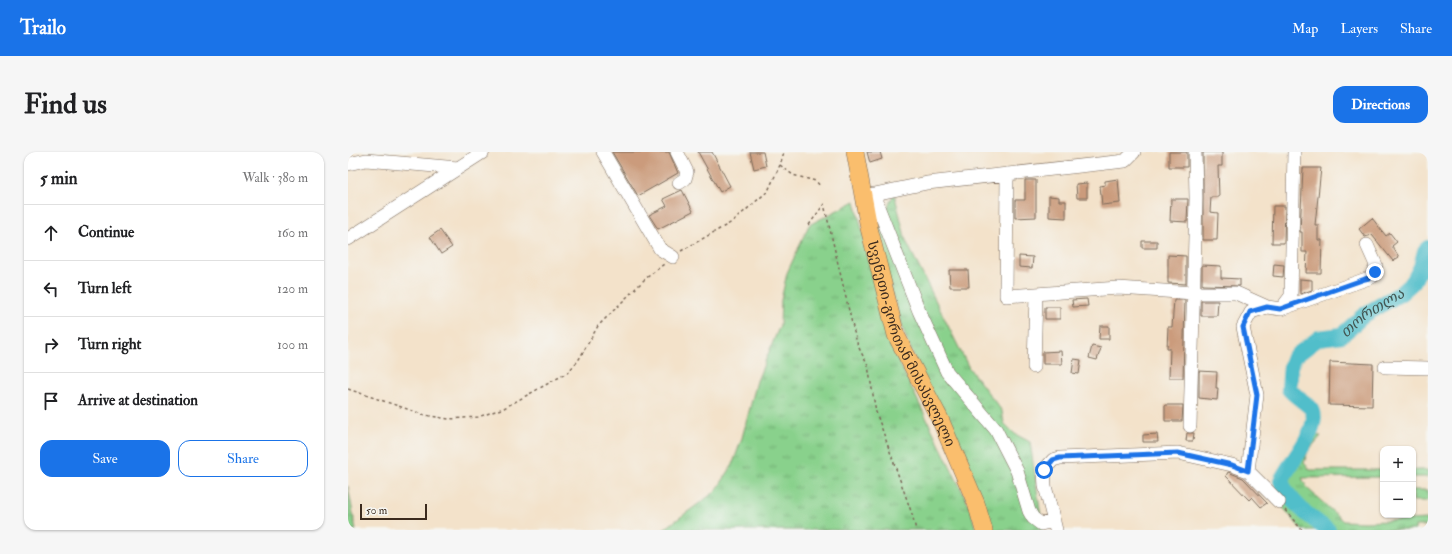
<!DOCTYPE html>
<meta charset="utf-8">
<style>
:root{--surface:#fff;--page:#f6f6f6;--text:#202124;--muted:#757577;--line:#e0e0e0;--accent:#1a73e8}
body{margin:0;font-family:"IM FELL Double Pica","Noto Serif Georgian",serif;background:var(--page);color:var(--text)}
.controls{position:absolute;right:12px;bottom:12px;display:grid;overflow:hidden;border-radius:8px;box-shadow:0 1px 3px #0004}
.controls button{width:36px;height:36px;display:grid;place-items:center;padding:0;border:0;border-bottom:1px solid var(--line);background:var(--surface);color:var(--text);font:20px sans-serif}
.scale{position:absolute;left:12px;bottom:10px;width:67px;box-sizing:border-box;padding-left:4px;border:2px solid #3b2a1e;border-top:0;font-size:11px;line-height:14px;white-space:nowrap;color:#3b2a1e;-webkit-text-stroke:3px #f6f6f2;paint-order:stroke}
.stop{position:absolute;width:12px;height:12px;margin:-9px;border:3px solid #1a73e8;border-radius:50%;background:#fff}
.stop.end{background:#1a73e8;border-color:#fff;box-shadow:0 1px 4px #0008}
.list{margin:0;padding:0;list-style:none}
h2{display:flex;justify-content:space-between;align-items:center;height:52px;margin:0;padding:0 16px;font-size:17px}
h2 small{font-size:13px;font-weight:400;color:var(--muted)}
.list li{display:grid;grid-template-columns:26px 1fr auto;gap:12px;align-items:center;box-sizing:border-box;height:56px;padding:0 16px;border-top:1px solid var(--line)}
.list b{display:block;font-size:15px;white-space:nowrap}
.list em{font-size:13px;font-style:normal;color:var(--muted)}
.actions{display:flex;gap:8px;padding:12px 16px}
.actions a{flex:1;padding:9px 0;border:1px solid var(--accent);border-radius:12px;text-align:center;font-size:14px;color:var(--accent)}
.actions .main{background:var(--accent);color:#fff}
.icon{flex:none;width:22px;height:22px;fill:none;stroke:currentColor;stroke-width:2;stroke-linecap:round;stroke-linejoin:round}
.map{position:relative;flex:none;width:1080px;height:378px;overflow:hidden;border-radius:12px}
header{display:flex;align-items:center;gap:24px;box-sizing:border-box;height:56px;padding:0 20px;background:var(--accent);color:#fff}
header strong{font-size:19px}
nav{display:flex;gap:22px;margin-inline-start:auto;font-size:14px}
.intro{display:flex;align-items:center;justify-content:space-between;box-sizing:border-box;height:96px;padding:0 24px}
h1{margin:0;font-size:28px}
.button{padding:10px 18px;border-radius:12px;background:var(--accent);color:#fff;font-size:14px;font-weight:700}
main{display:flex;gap:24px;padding:0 24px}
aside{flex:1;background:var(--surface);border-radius:12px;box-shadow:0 1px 3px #0004}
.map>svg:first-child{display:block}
.grass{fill:url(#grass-tufts);stroke:#627e55}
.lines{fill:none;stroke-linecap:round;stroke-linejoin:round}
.river{stroke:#51beca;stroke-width:16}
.building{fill:#cb9b7b}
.minor-casing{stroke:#7b6a5a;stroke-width:14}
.major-casing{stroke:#7b6a5a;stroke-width:18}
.path{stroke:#7b6a5a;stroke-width:1.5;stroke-dasharray:3 3;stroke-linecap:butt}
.minor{stroke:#fff;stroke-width:13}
.major{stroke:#fabe6d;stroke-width:17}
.route{stroke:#1a73e8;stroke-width:5}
.labels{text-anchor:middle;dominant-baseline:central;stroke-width:3;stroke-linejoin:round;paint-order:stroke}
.street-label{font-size:14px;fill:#3b2a1e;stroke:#f6f6f2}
.water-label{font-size:15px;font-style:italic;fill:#425652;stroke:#f6f6f2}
</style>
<header>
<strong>Trailo</strong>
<nav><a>Map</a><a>Layers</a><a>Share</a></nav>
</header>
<div class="intro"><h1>Find us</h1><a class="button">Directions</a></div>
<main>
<aside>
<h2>5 min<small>Walk · 380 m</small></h2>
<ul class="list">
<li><svg class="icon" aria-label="ahead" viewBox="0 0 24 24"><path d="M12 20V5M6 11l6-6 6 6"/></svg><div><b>Continue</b></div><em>160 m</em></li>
<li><svg class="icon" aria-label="left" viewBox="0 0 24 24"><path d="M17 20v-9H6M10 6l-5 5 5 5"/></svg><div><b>Turn left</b></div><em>120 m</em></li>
<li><svg class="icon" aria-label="right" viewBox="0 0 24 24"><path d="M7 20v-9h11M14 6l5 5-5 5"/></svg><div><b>Turn right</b></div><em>100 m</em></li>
<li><svg class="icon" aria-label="arrive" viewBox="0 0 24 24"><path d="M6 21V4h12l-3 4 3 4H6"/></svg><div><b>Arrive at destination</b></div></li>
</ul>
<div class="actions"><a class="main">Save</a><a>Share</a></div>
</aside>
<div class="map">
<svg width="1080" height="378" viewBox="0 0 1080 378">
<defs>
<pattern id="grass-tufts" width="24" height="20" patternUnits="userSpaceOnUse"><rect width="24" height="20" fill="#89d18c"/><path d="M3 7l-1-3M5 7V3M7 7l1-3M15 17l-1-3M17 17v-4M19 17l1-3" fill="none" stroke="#71aa72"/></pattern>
</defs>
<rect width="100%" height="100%" fill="#f6f6f2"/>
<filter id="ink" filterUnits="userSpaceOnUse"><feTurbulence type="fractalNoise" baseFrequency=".025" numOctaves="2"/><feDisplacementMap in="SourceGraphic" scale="8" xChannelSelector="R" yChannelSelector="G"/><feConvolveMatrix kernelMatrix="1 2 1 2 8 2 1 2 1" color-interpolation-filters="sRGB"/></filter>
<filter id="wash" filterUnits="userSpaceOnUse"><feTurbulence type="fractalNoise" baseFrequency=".012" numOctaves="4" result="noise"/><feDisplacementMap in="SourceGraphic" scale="16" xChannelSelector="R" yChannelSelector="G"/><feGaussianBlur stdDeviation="0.9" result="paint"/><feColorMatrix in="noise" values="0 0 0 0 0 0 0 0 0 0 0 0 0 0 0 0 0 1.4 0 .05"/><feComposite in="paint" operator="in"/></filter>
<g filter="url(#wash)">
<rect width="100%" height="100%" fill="#f3e2ca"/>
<path class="grass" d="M546,41L558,89L621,216L654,259L656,271L667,282L682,290L695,378H643L558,186L527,84Z
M507,49L542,192L622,355L628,378H315L368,339L384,314L394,286L409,229L432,173L433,148L439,121L461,73Z
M961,283L973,284L960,299L956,311L962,318H1035V325L954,326L959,336L995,369L1017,370L1080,367V374H1067V378H954L932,352L947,349L936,337L933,329L937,319Z
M1065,318H1080V325H1065Z
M0,334L8,378H0Z
M1065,338H1080V349H1065Z"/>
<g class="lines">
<path class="river" id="s1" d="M980,378C963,366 940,349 933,329C941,311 971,279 965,260C963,253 947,245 941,237L943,213L946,205L971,186L994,183L1016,163L1053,141L1065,130L1073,115L1077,99L1080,96"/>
</g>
<g id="blocks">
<path class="building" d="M264,0H321L330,21L290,44Z
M350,0H364L382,34L372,40Z
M402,0H415L418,14L406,17Z
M519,0H532L534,7L522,11Z
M821,0H839V15H821Z
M855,0H874V14H870L871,45H863L862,60L870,61L869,88H855Z
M955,16H973L967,73H970V88H974L973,121H958L959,100H954V80H952Z
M770,27L772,51L754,53L752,34L757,33V29Z
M677,28H688V65L667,66V48H677Z
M739,31V46H729L728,32Z
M334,38L345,59L310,77L301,63L319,54L315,47Z
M701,44L711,45V49H718V66L701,65Z
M823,47H840L839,70L822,69Z
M925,54H937L936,91H924Z
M1024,66L1038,84L1042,81L1049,90L1044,94L1051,105L1045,109L1024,83L1017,85L1011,77Z
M92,78L104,95L93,102L82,85Z
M794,89H809V96H794Z
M820,103L838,104V132L820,131Z
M671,104L685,105L684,116L671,115Z
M926,112L936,113L935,125L925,124Z
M854,113L873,114V126L892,127V134L854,133Z
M601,118H620L621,135H602Z
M952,127L964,128V138L952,142Z
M739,147L740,154L725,155L724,148Z
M826,148H837L835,226H821L822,196H819L820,175H824Z
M853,149H870L869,164H853Z
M697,155H712V167H697Z
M752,174H761V187H751Z
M744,194L753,196L749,208L741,206Z
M713,199L714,212H695V200Z
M726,207L733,208L731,222L724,221Z
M982,210L1025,212L1024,254L981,253Z
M851,219L869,220L868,236H870L869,248L851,246Z
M817,253H835L834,269H817Z
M839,281H846L845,289H838Z
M809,282L810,290H795V283Z
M880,320L895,326L919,351L913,355L904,345L901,348L878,324Z"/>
</g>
</g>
<g filter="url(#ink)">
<use href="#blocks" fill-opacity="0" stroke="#7b6a5a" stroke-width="1"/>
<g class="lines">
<g class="minor-casing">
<path id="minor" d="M255,0L312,97L325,105
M329,0L339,20L337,27L331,31
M0,12L18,8L110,16
M659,22L658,144L770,136L846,141H888L919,155L933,157L943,144L946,0
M525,42L571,159L599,220L648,278L669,319L681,359L685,366L693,372L706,369
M517,44L579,31L777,9L786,0
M0,87L135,0
M933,157L1024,125L1028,113L1019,93
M686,215L688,142
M1037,215L1080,216
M842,274L848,46L847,0
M900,319L909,243L895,175L903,160L919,155
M708,378L697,334L696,318L705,308L712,306L830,301L884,313L900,319L931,350"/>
</g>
<g class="major-casing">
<g id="major">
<path id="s2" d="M507,0L521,76L548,183L592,267L628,351L636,378"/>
</g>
</g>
<path class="path" d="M432,13L445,23L468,29L473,35
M461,73L476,52L506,180L510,194L520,214L528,260L564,362L568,378
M333,99L384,70L420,39L432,13L436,0
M0,237L77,263L101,267L130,265L156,256L219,221L230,209L250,174L297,127L316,112
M937,358L954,378"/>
<use href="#minor" class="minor"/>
<use href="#major" class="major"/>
</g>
</g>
<g class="lines" filter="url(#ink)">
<path class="route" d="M696,318L705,308L712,306L830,301L884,313L900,319L909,243L895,175L902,160L919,155L932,157L1017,127L1024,125L1027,120"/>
</g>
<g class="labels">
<g class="street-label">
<text stroke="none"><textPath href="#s2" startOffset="201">სვენეთი-გორთან მისასვლელი</textPath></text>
</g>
<g class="water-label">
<text stroke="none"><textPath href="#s1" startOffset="305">თორთლა</textPath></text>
</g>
</g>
</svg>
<div class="controls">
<button>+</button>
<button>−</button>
</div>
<div class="scale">50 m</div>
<div class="stop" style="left:696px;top:318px"></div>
<div class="stop end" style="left:1027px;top:120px"></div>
</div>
</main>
